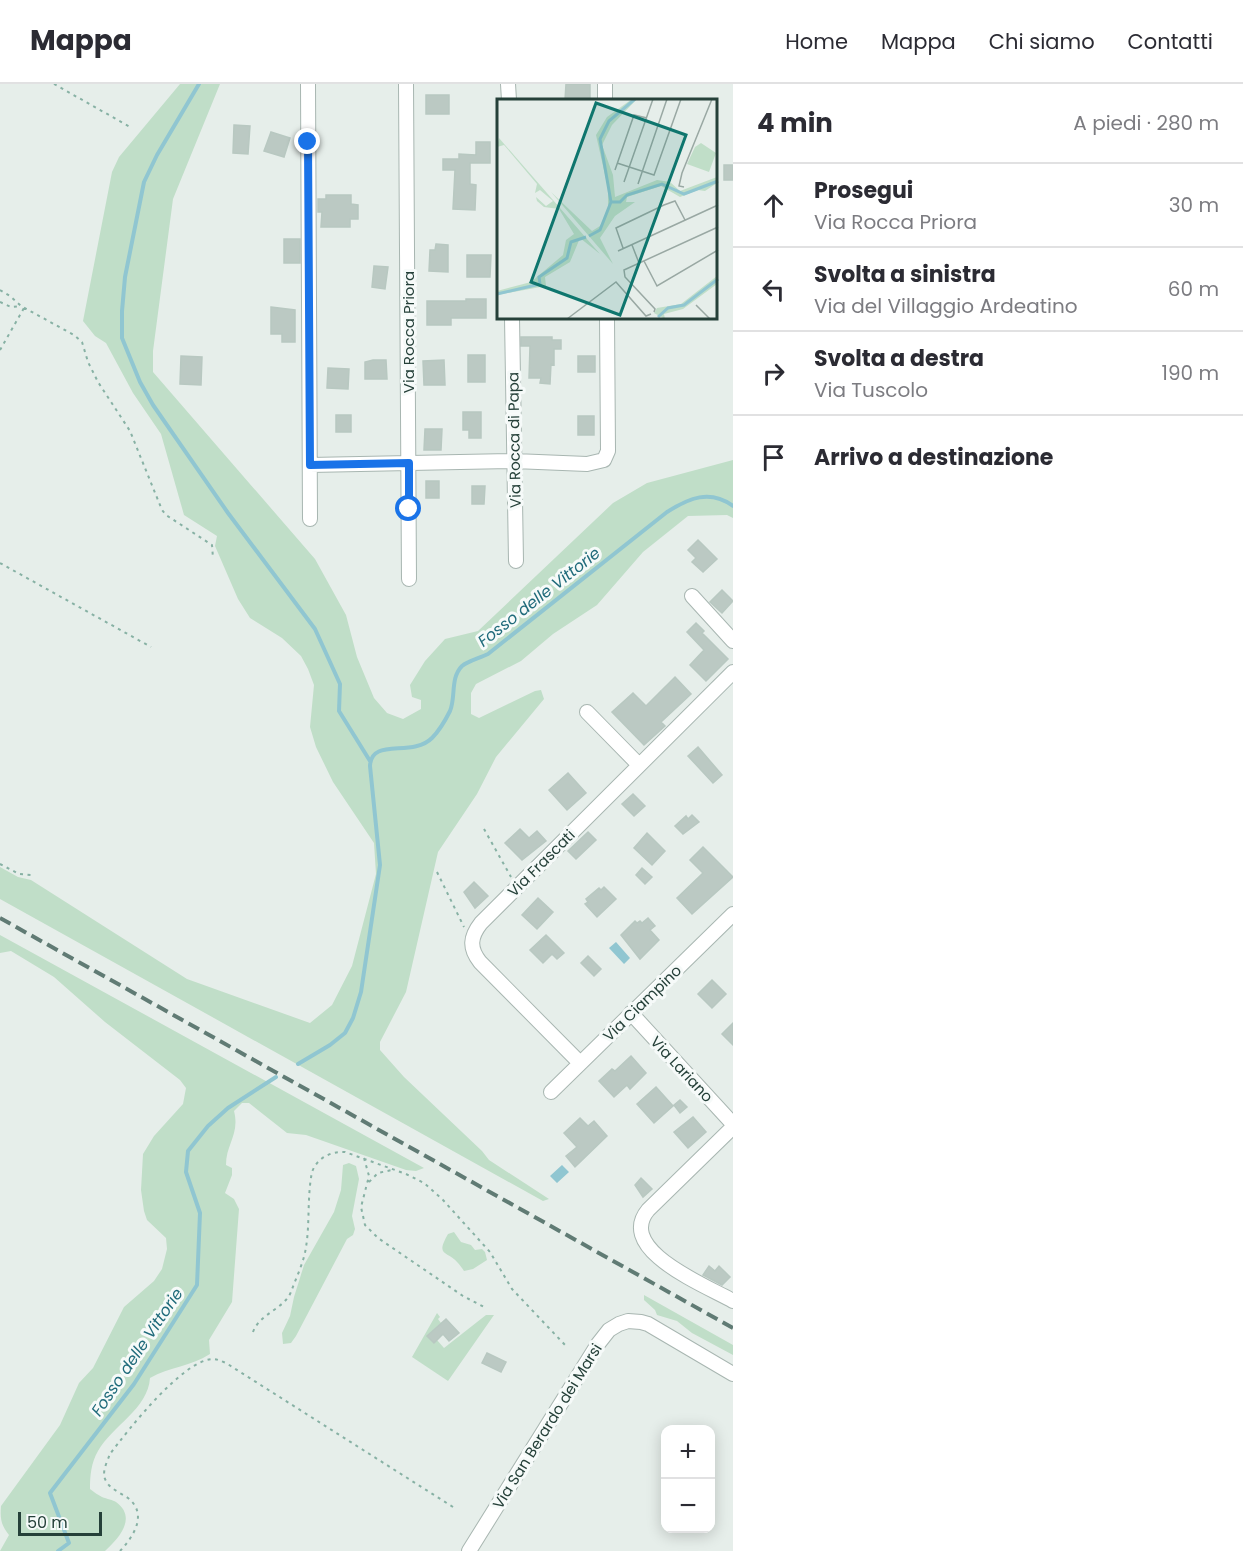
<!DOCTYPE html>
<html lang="it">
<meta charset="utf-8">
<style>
:root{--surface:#fff;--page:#f2f2f3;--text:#2b2b33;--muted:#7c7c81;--line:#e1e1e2}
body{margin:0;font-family:Poppins,sans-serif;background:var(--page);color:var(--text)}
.controls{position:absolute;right:18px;bottom:18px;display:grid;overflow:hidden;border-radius:12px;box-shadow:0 3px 15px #0003}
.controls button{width:54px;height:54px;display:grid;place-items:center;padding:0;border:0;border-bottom:2px solid var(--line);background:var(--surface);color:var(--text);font:30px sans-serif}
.scale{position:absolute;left:18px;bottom:15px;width:84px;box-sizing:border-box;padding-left:6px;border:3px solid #254039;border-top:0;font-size:16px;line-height:21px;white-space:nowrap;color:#254039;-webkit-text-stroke:4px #f6faf9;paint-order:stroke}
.stop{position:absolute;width:18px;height:18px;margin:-14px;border:4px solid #1a73e8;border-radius:50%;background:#fff}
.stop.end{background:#1a73e8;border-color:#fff;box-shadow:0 2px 6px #0008}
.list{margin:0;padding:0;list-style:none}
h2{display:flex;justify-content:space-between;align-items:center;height:78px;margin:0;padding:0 24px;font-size:26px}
h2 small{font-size:20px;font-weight:400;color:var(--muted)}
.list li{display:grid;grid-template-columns:39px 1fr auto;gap:18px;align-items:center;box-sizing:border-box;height:84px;padding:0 24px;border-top:2px solid var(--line)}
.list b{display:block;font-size:22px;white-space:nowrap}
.list p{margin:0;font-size:20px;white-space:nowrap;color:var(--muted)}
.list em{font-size:20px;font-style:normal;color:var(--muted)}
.icon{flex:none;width:33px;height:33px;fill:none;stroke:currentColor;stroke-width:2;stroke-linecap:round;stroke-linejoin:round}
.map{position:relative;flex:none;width:733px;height:1467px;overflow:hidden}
header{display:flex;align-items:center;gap:36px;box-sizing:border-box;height:84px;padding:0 30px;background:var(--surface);border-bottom:2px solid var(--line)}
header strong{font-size:28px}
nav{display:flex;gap:33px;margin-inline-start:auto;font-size:21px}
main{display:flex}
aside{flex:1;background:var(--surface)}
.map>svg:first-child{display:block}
.green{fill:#c0dec8}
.water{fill:#90c6d1}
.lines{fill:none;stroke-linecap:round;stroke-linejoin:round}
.stream{stroke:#90c6d1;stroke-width:4}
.building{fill:#bbc9c3;stroke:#b8c8c1;stroke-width:1.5}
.street-casing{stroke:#a8b6b1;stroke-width:16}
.path{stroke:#87b1a4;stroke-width:2;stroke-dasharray:3 4.5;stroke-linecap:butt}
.street{stroke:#fff;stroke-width:14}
.rail{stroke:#607b74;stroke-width:4;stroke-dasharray:12 6;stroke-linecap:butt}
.route{stroke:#1a73e8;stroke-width:8}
.labels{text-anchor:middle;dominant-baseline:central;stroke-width:6;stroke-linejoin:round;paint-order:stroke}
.street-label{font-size:15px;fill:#254039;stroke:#f6faf9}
.water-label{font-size:16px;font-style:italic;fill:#206b7b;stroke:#f6faf9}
.inset-river{fill:none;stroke:#90c6d1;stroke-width:3}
.inset-road{fill:none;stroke:#99a8a3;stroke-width:1.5}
.view{fill:#0f766e;fill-opacity:0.15;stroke:#0f766e;stroke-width:3}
.inset-edge{fill:none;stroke:#254039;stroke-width:3}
</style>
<header>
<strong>Mappa</strong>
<nav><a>Home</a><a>Mappa</a><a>Chi siamo</a><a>Contatti</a></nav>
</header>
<main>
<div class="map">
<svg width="733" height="1467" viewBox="0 0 733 1467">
<rect width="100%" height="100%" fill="#e6eeea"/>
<path class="green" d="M180,0H220L173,115L153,267V288L315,475L346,531L357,573L374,614L387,629L403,635L421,625V616L412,613L410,601L425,577L445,555L478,547L613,419L647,399L733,376V434L727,431L688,432L643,468L597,521L553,550L521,577L476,600L471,609V630L479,634L535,607L541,606L544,615L496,673L477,710L438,768L406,908L380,958V966L404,993L482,1067L489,1076L549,1115L543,1117L0,815V783L18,793L31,796L187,895L310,939L332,921L352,882L376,790L374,759L333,698L316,663L310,643L314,601L308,585L301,572L282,554L250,534L238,515L215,462L217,452L184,431L161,350L133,309L106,259L95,252L83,237L112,88L119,73Z
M0,851L424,1084L416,1087L406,1086L306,1051L287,1049L249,1019H242L234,1027C240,1050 226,1060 226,1081L232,1084V1091L225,1109L234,1115L239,1125L232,1218L209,1256L210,1270C192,1282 169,1283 150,1294C148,1325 112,1342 98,1367C91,1379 90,1392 90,1405C94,1408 98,1411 102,1413C107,1415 113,1416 116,1418C138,1434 118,1455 105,1467H0L9,1451C1,1441 0,1435 1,1422L60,1341L79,1299L93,1284L124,1223L154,1197L162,1185L167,1165L166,1154L147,1136L144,1127L141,1106L143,1070L154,1052L183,1020L186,1004L180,996L105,938L54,893L11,867L0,869Z
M349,1079L356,1082L359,1095L352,1132L355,1145L353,1151L347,1155L296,1252L291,1259L283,1260L282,1249L290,1232L294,1213L304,1181L334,1128L341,1106L343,1081Z
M454,1148L461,1158L471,1161L475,1166L482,1165L485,1168L487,1176L473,1185L464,1187C462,1184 460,1181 458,1179C447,1166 435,1173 448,1150Z
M644,1211L733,1261V1271L692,1249L677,1237L657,1231L655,1226L644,1216Z
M437,1229L440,1233L438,1235L441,1239L427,1252L433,1258L437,1256L444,1264L486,1231H494L448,1297L412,1273Z"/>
<path class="water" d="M616,858L630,874L624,880L609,864Z
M562,1081L569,1088L557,1099L550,1092Z"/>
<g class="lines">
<path class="stream" d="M199,0L157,71L144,98L125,193L122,227V254L140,298L153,321L228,429L315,545L340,600L339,627L370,677
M298,980L330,961L345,949L353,934L361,908L380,781L370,682C371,653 412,674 432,654C438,648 446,635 450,627C456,613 450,594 462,582C468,577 480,574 488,570L667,428C689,414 710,405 733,422
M58,1467L69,1459L50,1409L134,1300L197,1201L200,1129L186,1088L188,1067L208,1042L228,1024L276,993"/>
</g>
<path class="building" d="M566,0H590V16H565Z
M426,11H449V30H426Z
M234,41L250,42L248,70L233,69Z
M271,48L290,54L284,73L264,67Z
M476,58H490V79H470V100L476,101L475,126L453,125L455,86H443V75H459V70L476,71Z
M724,81H733V96H724Z
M326,111H351V120L358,121V135H350V143H321L322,128H318V115H326Z
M284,155H300V179H284Z
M436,160L448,161V188L429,187L430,166H435Z
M467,171H491L490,193H467Z
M374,182L388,183L385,205L372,203Z
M466,215H486V234H451V241H427V217H466Z
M271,223L295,226V258H282V250H271Z
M521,253H552V256H561V265H554V281L551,280L550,300L540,299L541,294H529L530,262H521Z
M468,271H485V298H468Z
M181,272L202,273L201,301L180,300Z
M578,272H595V288H578Z
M373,276H386L387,295H365V278Z
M444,276L445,301H424L423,277Z
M328,284L349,285L348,305L327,304Z
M463,328H481V354H469V346H463Z
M336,331H351V348H336Z
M578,332H594V351H578Z
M425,345H442L441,366H424Z
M426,397H439V414H426Z
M472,402H485L484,420H472Z
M698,456L717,475L703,488L692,478L696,474L688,466Z
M722,506L733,517L722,529L710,518Z
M696,539L704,547L702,549L728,575L706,597L690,581L704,566L687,548Z
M675,593L691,610L661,638L665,642L644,661L612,628L633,609L646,622Z
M698,663L722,691L713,699L688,672Z
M568,689L586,709L567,726L549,706Z
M633,710L645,722L634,732L622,720Z
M692,731L699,738L683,750L675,742L686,732L688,735Z
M520,745L529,754L537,747L546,757L522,776L505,759Z
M588,748L596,756L576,775L568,767Z
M647,749L665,767L652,781L634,764Z
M703,763L733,793L692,830L677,814L703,789L690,776Z
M642,784L652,793L645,800L636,791Z
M474,798L488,812L475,824L464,808Z
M604,803L616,815L597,833L585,820L588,818L586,815L599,804L601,806Z
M538,814L553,828L537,845L522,831Z
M648,834L655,842L650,846L659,856L640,875L621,851L635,837L637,839L640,837L642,839Z
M546,851L564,869L557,875L552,870L543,879L530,866Z
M588,872L601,885L594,892L581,879Z
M712,896L726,910L712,924L698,910Z
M733,939V961L722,950Z
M631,972L646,989L630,1005L627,1001L614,1013L599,997L612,985L615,987Z
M656,1003L673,1022L654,1039L637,1020Z
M680,1016L687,1023L680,1029L674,1021Z
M693,1033L706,1048L688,1064L674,1048Z
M580,1034L588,1042L594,1037L607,1052L575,1083L566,1072L577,1063L564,1049Z
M641,1094L652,1105L643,1113L635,1101Z
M709,1182L715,1187L719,1182L730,1193L722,1201L703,1191Z
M446,1235L459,1249L449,1257L443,1250L434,1259L427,1252Z
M487,1269L506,1278L501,1288L482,1279Z"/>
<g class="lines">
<g class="street-casing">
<path id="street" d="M308,0L310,435
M406,0L409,495
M508,0L509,16
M605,0V16
M512,234L516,477
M310,381L514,377L587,380L604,376L608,367L607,234
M692,512L733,557
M587,628L639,681
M631,929L733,1040
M580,979L480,878C469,864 470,853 481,839L733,588
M551,1008L733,830
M733,1043L648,1126C615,1166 707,1202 733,1217
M469,1467L598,1260L609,1246L619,1240L628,1237L641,1238L648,1240L733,1290"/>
</g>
<path class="path" d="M54,0L132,44
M0,206L10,212L21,222L74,251L82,258L88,278L98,298L130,347L162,426L166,431L212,461L213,474
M0,218L11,223L21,222
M0,266L24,224
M0,479L151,563
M484,745L511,793
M0,780L19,790L31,791
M437,788L464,843
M364,1074L369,1092L361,1123L365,1141L378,1154L463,1212L486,1224
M369,1098L378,1089L392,1086
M253,1248C260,1229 283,1226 291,1208C296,1194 304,1178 306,1163C310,1139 307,1113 312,1088C317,1074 331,1067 345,1068L406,1090L424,1099L443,1116L490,1168L512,1205L566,1262
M120,1467C134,1452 148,1430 128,1414C121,1409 110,1405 106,1397C101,1389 107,1378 110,1370C128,1346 182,1277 212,1275C217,1275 221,1277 226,1279L453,1423"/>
<use href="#street" class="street"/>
<path class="rail" d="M0,834L733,1244"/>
</g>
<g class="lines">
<path class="route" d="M308,58L310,381L409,379V425"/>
</g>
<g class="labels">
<g class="street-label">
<text transform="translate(408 248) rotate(-90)">Via Rocca Priora</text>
<text transform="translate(514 356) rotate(-91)">Via Rocca di Papa</text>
<text transform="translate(541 779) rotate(-45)">Via Frascati</text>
<text transform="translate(642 919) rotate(-44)">Via Ciampino</text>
<text transform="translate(682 985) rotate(47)">Via Lariano</text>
<text transform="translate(547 1342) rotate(-58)">Via San Berardo dei Marsi</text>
</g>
<g class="water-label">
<text transform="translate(539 513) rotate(-38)">Fosso delle Vittorie</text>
<text transform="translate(137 1268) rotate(-56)">Fosso delle Vittorie</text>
</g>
</g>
<g transform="translate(497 15)">
<rect width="220" height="220" fill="#e6eeea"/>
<path d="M135,0H140L115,26L105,46L116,76L118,98L160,81L173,83L183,92L220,78V84L208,92L201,91L183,98L164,87L130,98L129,103H138L118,117L103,139L116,165L54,93L95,132L103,127L111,113V89L99,36L110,18ZM2,39L103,155L83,139L73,163L48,178L49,187L0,196V192L34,183L66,156L69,141L77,135L62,110L47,108L40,102L39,98L49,107L56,102L43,91L38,94L40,85L7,46L0,48ZM204,44L219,54L212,73L190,65L198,48ZM220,177V185L186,210L167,215L168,220L157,214L160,209L184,205Z" fill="#c0dec8"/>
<path class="inset-river" d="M114,103L103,40L112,22L138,0M92,137L103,131L114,103H123L130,96L165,85L187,95L221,82M0,195L43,185L42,178L70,159L74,143L89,138M161,218L171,209L187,206L221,180"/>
<path class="inset-road" d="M120,64L157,76L184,0M118,71L137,16L150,19M127,83L156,0M141,85L170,0M187,88L182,87L185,74L215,0M135,146L142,164M126,149L119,129L167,106L178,102L188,121M121,152L221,106M147,162L160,187L221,151M199,206L213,220M157,213L158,210L128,178L127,171L221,128M70,220L119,183L149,217L154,215"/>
<path class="view" d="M99,4L189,36L123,216L34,183Z"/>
<rect width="220" height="220" class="inset-edge"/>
</g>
</svg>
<div class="controls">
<button>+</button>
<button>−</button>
</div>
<div class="scale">50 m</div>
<div class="stop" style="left:409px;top:425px"></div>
<div class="stop end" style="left:308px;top:58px"></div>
</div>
<aside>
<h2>4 min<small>A piedi · 280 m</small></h2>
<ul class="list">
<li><svg class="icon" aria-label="ahead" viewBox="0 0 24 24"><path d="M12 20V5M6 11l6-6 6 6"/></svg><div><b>Prosegui</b><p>Via Rocca Priora</p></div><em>30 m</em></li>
<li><svg class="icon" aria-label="left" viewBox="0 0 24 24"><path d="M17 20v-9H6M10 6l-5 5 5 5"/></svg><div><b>Svolta a sinistra</b><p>Via del Villaggio Ardeatino</p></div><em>60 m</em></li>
<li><svg class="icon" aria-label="right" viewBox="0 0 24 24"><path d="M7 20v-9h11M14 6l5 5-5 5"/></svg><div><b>Svolta a destra</b><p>Via Tuscolo</p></div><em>190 m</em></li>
<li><svg class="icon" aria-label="arrive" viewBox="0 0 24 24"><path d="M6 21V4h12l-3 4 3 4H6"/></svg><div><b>Arrivo a destinazione</b></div></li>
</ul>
</aside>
</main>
